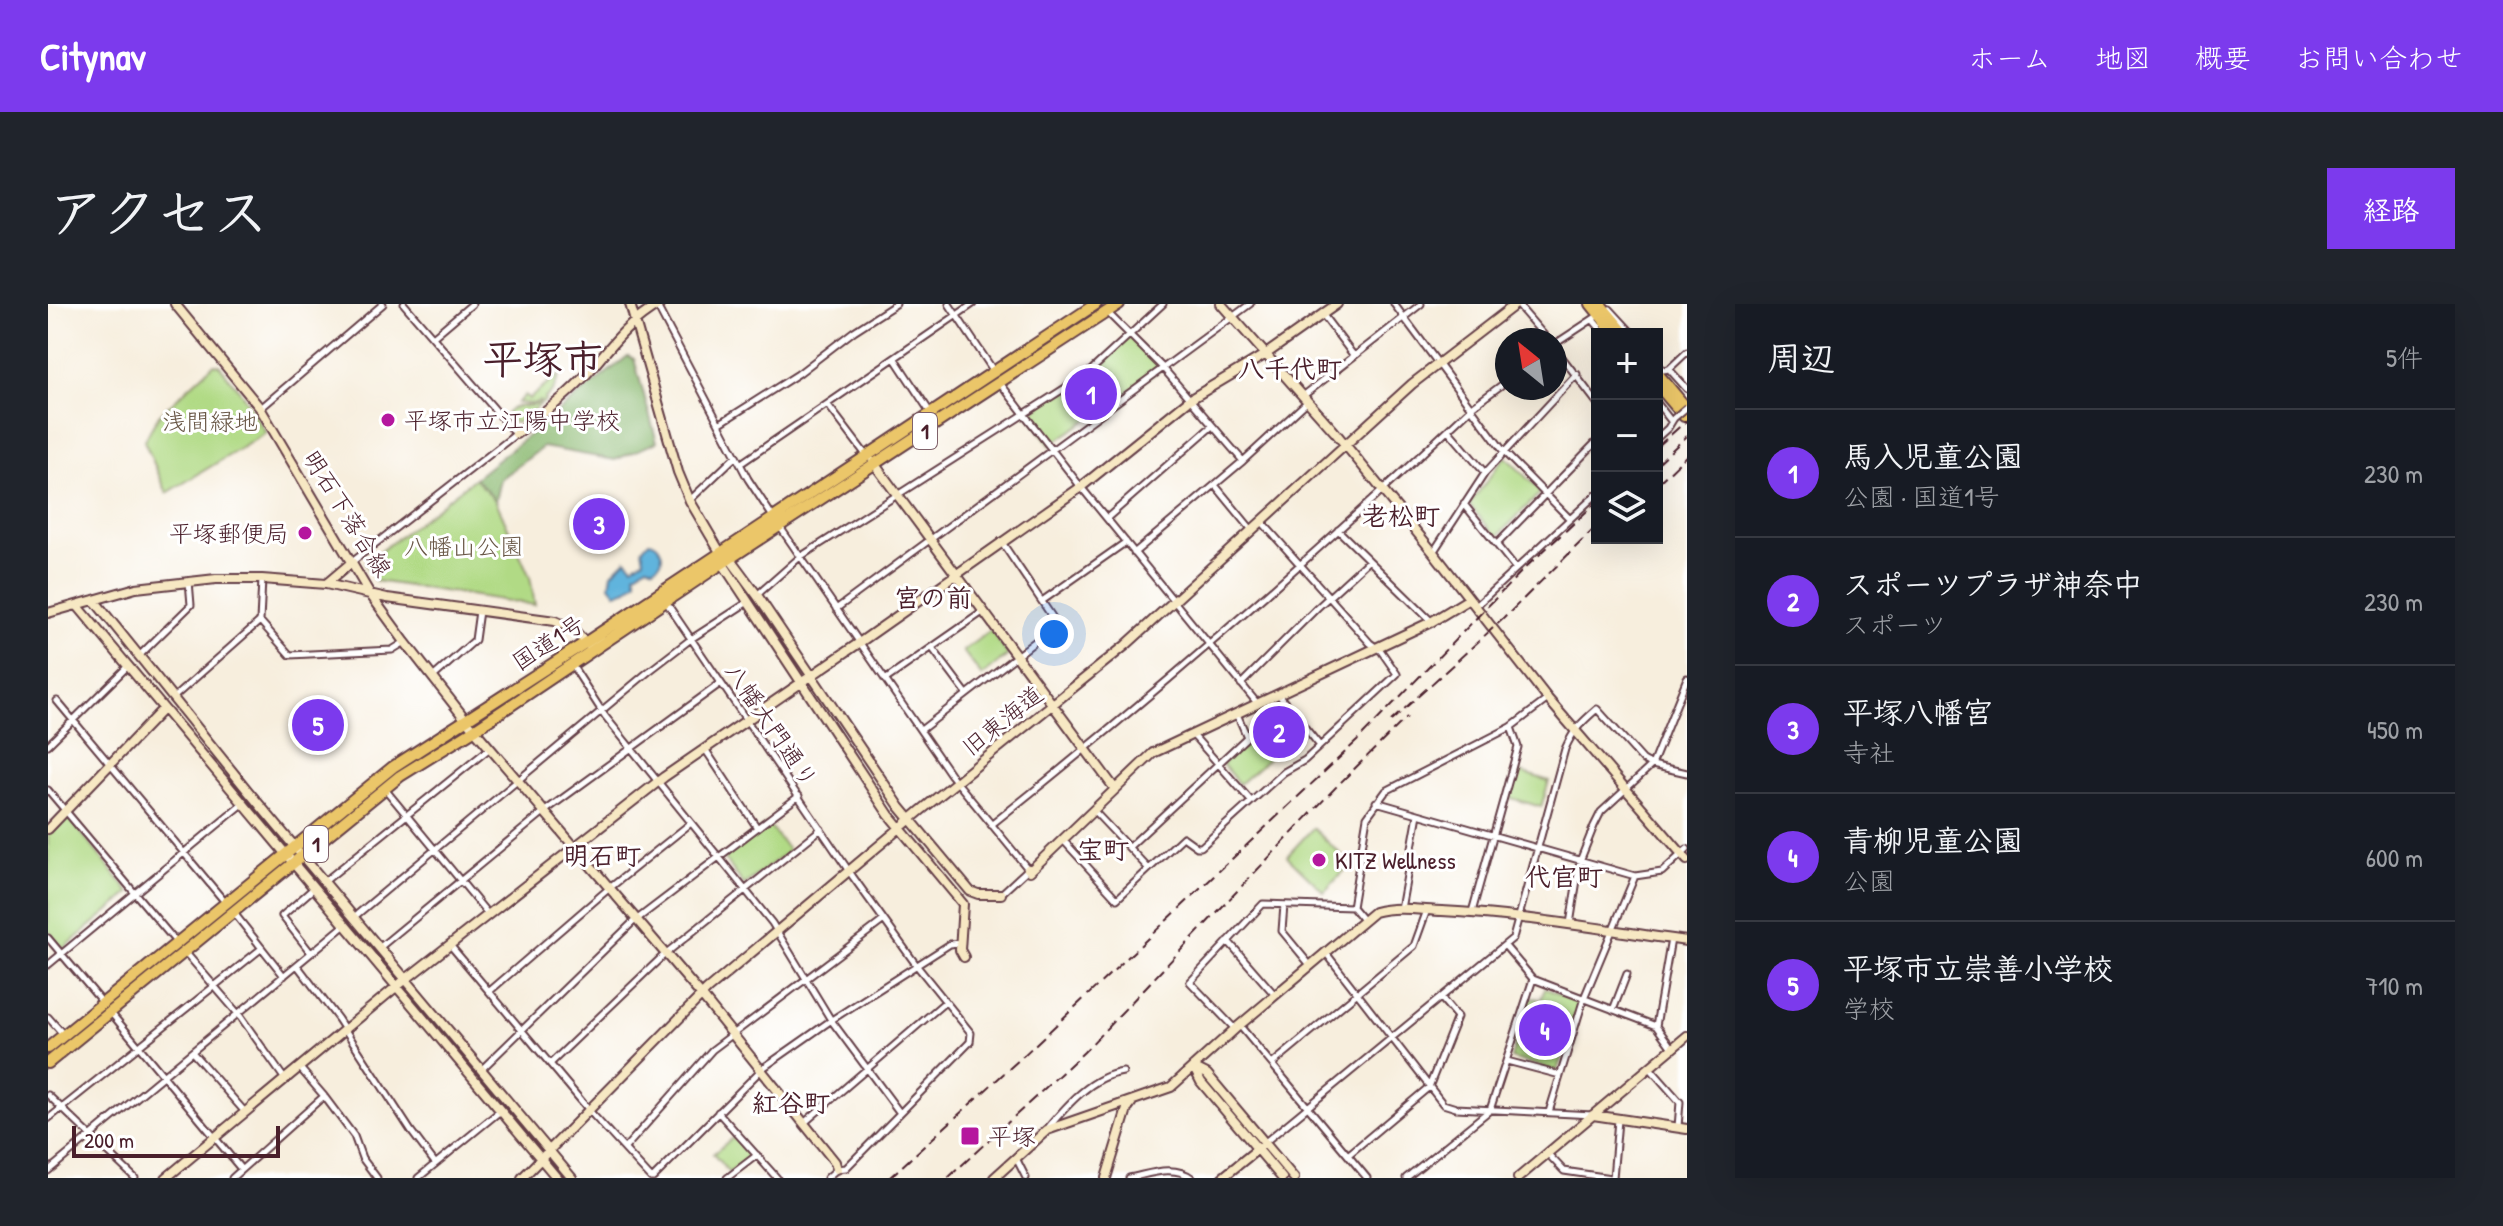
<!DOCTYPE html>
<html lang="ja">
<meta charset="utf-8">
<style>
:root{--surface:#171b24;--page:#20242c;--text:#f1f3f6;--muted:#9ea1a6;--line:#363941;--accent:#7c3aed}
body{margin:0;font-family:"Patrick Hand","Klee One",sans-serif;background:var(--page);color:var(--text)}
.controls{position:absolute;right:24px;top:24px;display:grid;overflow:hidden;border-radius:0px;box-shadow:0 8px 32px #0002}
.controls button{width:72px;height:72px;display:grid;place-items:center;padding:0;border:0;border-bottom:2px solid var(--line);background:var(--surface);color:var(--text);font:40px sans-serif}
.compass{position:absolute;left:1447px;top:24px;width:72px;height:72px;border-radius:50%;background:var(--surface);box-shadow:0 8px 32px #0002;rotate:330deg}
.scale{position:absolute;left:24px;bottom:20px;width:208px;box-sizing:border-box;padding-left:8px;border:4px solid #4a1f2b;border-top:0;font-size:22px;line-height:28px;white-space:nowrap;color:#4a1f2b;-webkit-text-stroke:6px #fff;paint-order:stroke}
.you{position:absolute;left:1006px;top:330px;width:28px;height:28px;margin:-20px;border:6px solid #fff;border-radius:50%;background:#1a73e8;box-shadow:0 0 0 12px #1a73e833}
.badge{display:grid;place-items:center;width:52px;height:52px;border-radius:50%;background:var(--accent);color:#fff;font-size:26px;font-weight:700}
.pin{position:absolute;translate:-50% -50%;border:4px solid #fff;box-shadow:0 2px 8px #0006}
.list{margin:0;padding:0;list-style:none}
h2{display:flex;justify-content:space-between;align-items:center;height:104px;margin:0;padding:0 32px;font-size:34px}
h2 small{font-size:26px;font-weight:400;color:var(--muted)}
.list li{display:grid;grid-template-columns:52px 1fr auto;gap:24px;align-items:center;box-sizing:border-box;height:128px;padding:0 32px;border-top:2px solid var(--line)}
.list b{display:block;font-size:30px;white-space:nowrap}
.list p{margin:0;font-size:26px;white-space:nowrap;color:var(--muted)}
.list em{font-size:26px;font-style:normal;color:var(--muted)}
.icon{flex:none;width:44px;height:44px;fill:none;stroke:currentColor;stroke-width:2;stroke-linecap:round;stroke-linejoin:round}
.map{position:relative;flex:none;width:1639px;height:874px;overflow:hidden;border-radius:0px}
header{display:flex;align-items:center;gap:48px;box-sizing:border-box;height:112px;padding:0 40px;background:var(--accent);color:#fff}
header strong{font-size:38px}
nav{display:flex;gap:44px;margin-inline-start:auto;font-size:28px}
.intro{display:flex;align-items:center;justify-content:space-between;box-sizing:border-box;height:192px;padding:0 48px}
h1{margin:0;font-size:56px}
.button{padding:20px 36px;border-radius:0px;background:var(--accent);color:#fff;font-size:28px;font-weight:700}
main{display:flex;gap:48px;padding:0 48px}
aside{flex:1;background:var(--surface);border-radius:0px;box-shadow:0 8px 32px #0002}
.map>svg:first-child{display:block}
.green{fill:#b1da85;stroke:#7e7c58;stroke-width:2}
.forest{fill:#8cba72;stroke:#6b6c4e;stroke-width:2}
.water{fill:#61b4dd;stroke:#566a84;stroke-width:2}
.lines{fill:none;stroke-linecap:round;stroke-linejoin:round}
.street-casing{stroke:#643e46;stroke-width:9}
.secondary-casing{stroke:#643e46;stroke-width:12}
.highway-casing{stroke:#643e46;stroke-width:14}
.street{stroke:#fff;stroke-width:5}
.secondary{stroke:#f7e8c3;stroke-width:8}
.highway{stroke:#ebc669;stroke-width:10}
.rail{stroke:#4a1f2b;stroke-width:2;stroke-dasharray:12 6;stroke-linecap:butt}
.street-bridge-casing{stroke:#643e46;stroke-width:9;stroke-linecap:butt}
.street-bridge{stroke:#fff;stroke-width:5}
.poi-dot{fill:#b5179e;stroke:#fff;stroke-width:3}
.labels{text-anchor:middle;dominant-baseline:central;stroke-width:6;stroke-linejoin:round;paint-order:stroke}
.shield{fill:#fff;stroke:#80626b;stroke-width:2}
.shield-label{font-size:22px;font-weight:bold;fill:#4a1f2b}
.poi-label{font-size:24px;fill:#4a1f2b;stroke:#fff;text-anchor:start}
.park-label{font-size:24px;fill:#695746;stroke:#fff}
.street-label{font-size:24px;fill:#4a1f2b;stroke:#fff}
.neighbourhood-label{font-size:26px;font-weight:bold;fill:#4a1f2b;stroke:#fff}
.town-label{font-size:40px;font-weight:bold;fill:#4a1f2b;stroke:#fff}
</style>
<header>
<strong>Citynav</strong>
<nav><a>ホーム</a><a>地図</a><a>概要</a><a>お問い合わせ</a></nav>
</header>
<div class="intro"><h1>アクセス</h1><a class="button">経路</a></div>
<main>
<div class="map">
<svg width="1639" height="874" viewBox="0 0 1639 874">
<rect width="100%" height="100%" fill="#fff"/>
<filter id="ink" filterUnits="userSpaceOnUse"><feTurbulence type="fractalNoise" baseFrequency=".0125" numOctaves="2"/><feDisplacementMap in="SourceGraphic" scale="16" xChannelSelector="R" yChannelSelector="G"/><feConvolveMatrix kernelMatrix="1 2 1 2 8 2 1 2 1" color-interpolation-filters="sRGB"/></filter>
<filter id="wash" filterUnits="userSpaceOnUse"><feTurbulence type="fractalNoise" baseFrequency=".006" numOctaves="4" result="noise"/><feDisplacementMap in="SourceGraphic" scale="32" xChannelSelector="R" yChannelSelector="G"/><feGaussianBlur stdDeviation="1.8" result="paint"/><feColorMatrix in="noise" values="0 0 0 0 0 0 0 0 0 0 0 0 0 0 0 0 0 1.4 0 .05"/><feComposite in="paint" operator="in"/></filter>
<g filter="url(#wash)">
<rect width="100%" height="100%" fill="#f7eedd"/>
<path class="green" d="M1081,31L1115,64L1002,141L980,110L1039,70Z
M166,60L171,61L194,90L218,129L119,189L96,137L111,111Z
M512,70L505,87L496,95L497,97L469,119L465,118L458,110C466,97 483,107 493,97L484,100L469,99L477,91L481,95Z
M1457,152L1493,188L1449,233L1421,201Z
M427,174L448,197L482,273L487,301L328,277L317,259Z
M943,326L960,351L934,372L915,347Z
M1204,434L1221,454L1191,480L1174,460Z
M1466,466L1501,477L1493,503L1460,493Z
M18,510L82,589L15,645L0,626V529Z
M719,519L741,547L696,581L676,554Z
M1265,524L1303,560L1276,588L1239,552Z
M1497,684L1531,699L1509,767L1463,754L1482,693L1493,696Z
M687,832L703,851L681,869L665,850Z"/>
<path class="forest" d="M580,52L586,55L609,138L567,156L495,143L453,175L448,197L427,174Z"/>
<path class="water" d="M601,237C611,238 616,249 613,258L606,264L599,261L587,270L589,277L579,285L568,289L562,281L564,269L578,255L585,262L596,255L594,245Z"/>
</g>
<g filter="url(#ink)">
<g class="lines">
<g class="street-casing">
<path id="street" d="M901,0L945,66
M1346,0L1456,148L1522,215
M1469,0L1500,36
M609,2L700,175L725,213
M1562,5L1585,30
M1059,8L1115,64L1195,157
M1275,11L1306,52
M1545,16L1557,30
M385,33L424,0
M1507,40L1551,11
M1507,44L1549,99
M847,55L882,108
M1609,59L1615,66L1621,65L1639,85
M1621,65L1639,48
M952,79L1033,183L1209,399
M1255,92L1373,0
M1609,99L1623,117
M780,101L818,151
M213,104L335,0
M671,120L750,70L806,27L848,0
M1400,126L1437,169
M1609,134L1620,124L1626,114
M692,160L925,0
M1167,181L1204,226
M642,196L688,152
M1416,200L1468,265
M1059,214L1164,122
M732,223L903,471L980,565L953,590
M1290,226L1383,317
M1449,240L1549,137
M1386,247L1437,169L1529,70
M1086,249L1195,157L1260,97
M304,258L468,130L356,0
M709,291L752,253L1039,70L1115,0
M994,297L1078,238
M618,298L805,573L869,662L923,729L922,738L798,864L789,865L779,874
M1428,302L1549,190
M788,305L1202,0
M212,317L214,275
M885,345L918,389
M91,352L143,301L141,277
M524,361L557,412L724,619L783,716L852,809
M385,373L427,336L431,307
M837,376L936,307
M1193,380L1269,304L1320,257
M1230,390L1272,442
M125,394L212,317L242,351L344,346L357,338
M9,397L177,598
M873,426L1007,322V317L953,237
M1144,430L1203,497
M0,441L80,362
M657,445L708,522
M337,485L440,610
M0,486L128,638
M1328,498L1587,572L1614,568L1639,545
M1046,507L1101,565
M943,521C1110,389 1269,249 1424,103L1459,77
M1015,536L1069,595L1135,533L1149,543H1153L1236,468L1257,456L1349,370L1333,347L1322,339L1214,218
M1081,543L1199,433L1189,410
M277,577L442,444
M1236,601L1234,627L1262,661
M1304,603L1319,513L1338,487L1463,423L1500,395
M1353,605L1370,510
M1424,608L1470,443L1463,423
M186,609L236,672
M306,613L600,368L643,335L700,298
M1522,620L1532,557L1546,522L1553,508L1604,461L1639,374
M0,634L54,698
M1180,637L1227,691
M402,641L546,812L603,874
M331,644L497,507L673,379
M137,648L192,712L236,774
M263,649L234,612L266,584
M1278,649L1395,800L1408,804L1545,811
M0,661L196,499
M249,661L290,715L363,827L387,859
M1485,675L1608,722L1624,744
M443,686L558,587L643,519
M1565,706L1579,670
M63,709L193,865
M0,713L15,730
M1192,722L1319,874
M1608,722L1623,635
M1187,725L1142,678L1215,600L1304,603L1315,616
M144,748L197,808
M1459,757L1512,771
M503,759L617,650L773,525
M1224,760L1366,642L1379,606
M1602,764L1632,798L1630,823
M433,766L584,619L751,492
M0,791L87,874
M276,792L306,832L314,854L329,874
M670,808L729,874
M1501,808L1536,694L1587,572
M0,815L214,644
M756,819L897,698
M999,825C1019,801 1044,772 1075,768
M1216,839L1465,634L1517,445C1526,425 1533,419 1549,405L1595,456L1604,461L1639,469
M577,844L664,746L836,616
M1500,850L1516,867L1563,874
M1300,851L1381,783L1409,713L1393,694
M968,854L978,874
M0,867L297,621
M184,874L276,792L251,763
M370,874L451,808
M605,874L715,764L785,715L902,640L912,639
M679,874L709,851
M1081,874C1102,870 1125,860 1144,874
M1358,874L1442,806L1485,675L1457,642
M1565,874L1570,816"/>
</g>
<g class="secondary-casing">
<path id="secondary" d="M127,0L212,104L322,290L357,338L418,416L653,691L787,858L789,865
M582,0L630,168L642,197L672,248L675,260L841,511L915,600L912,646L916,653
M1173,0L1286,127L1385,248L1500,395L1639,556
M468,130C495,110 523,89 544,64C566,38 581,18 612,0
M825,158L1067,485
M680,252L709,291L852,503L922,587L930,590H953
M278,280L304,258
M46,296L200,487L524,874
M29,301L509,874
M0,309L88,284L168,275H214L278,280L339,294L507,317L525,325L540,341L553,335
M0,525L115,405
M980,565L982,567L1105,449L1383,318L1421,295
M1145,763L1159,770L1246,874
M1146,764L1153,778L1234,874
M1545,811L1639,825
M118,874L348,683L616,473L811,339L1033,183L1141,96L1218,50L1289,0
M474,874L659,686L871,508L1078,341L1364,80L1468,0
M946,874L999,826L1123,783L1187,725L1326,608C1348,602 1371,606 1394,607C1476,611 1557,626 1639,637
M1058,874L1079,805L1084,798
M1174,874L1211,844
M1470,874L1639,732"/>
</g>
<g class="highway-casing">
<path id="highway" d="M1543,0L1567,30
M1552,0L1577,30
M1609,69L1639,105
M1609,80L1636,112
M0,744L345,463L537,339L1048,0
M0,759L352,472L426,426L664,266L1071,0"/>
</g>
<use href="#street" class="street"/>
<use href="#secondary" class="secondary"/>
<use href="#highway" class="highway"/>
<path class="rail" d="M1609,143L1639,116
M1609,160L1639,132
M1609,180L1639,151
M1343,417L1456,314L1549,222
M841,874L974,753L1309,437L1477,264L1549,198
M900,874L1036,748L1289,482L1359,413"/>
<g class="street-bridge-casing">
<path id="street-bridge" d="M1626,114L1639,103"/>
</g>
<use href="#street-bridge" class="street-bridge"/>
</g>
</g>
<g class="poi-dot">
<circle cx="340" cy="116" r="8"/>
<circle cx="257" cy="229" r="8"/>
<circle cx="1271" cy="556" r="8"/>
<rect x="912" y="822" width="20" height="20" rx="4"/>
</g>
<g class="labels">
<g class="shield">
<rect x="865" y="109" width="24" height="36" rx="6"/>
<rect x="256" y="522" width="24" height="36" rx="6"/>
</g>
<g class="shield-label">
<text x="877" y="127">1</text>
<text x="268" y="540">1</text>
</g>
<g class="poi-label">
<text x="356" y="116">平塚市立江陽中学校</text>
<text x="241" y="229" text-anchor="end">平塚郵便局</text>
<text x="1287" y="556">KITZ Wellness</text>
<text x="940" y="832">平塚</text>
</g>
<g class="park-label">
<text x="162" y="117">浅間緑地</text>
<text x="416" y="242">八幡山公園</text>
</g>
<g class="street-label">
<text transform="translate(300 209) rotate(58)">明石下落合線</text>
<text transform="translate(500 338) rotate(-33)">国道1号</text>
<text transform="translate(954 416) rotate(-39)">旧東海道</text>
<text transform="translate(724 421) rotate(56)">八幡大門通り</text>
</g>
<g class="neighbourhood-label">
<text x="1242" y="64">八千代町</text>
<text x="1353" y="211">老松町</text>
<text x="885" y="293">宮の前</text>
<text x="1055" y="545">宝町</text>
<text x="554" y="551">明石町</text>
<text x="1516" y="572">代官町</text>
<text x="743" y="798">紅谷町</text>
</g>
<g class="town-label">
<text x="495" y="54">平塚市</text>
</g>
</g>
</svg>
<div class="controls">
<button>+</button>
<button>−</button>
<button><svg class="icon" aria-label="layers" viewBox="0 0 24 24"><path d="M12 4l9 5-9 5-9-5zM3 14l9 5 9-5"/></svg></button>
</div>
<svg class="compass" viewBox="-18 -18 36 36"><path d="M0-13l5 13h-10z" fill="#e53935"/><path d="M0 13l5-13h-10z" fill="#9ea1a6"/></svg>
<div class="scale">200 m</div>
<div class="you"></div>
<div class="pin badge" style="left:1043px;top:90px">1</div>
<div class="pin badge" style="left:1231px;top:428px">2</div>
<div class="pin badge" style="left:551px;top:220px">3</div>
<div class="pin badge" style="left:1497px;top:726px">4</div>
<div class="pin badge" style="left:270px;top:421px">5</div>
</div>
<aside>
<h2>周辺<small>5件</small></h2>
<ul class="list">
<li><span class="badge">1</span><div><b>馬入児童公園</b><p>公園 · 国道1号</p></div><em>230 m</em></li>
<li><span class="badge">2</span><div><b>スポーツプラザ神奈中</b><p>スポーツ</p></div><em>230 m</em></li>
<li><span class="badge">3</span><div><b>平塚八幡宮</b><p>寺社</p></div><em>450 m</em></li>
<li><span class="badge">4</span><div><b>青柳児童公園</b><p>公園</p></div><em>600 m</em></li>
<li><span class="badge">5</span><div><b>平塚市立崇善小学校</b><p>学校</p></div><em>710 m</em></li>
</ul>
</aside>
</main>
